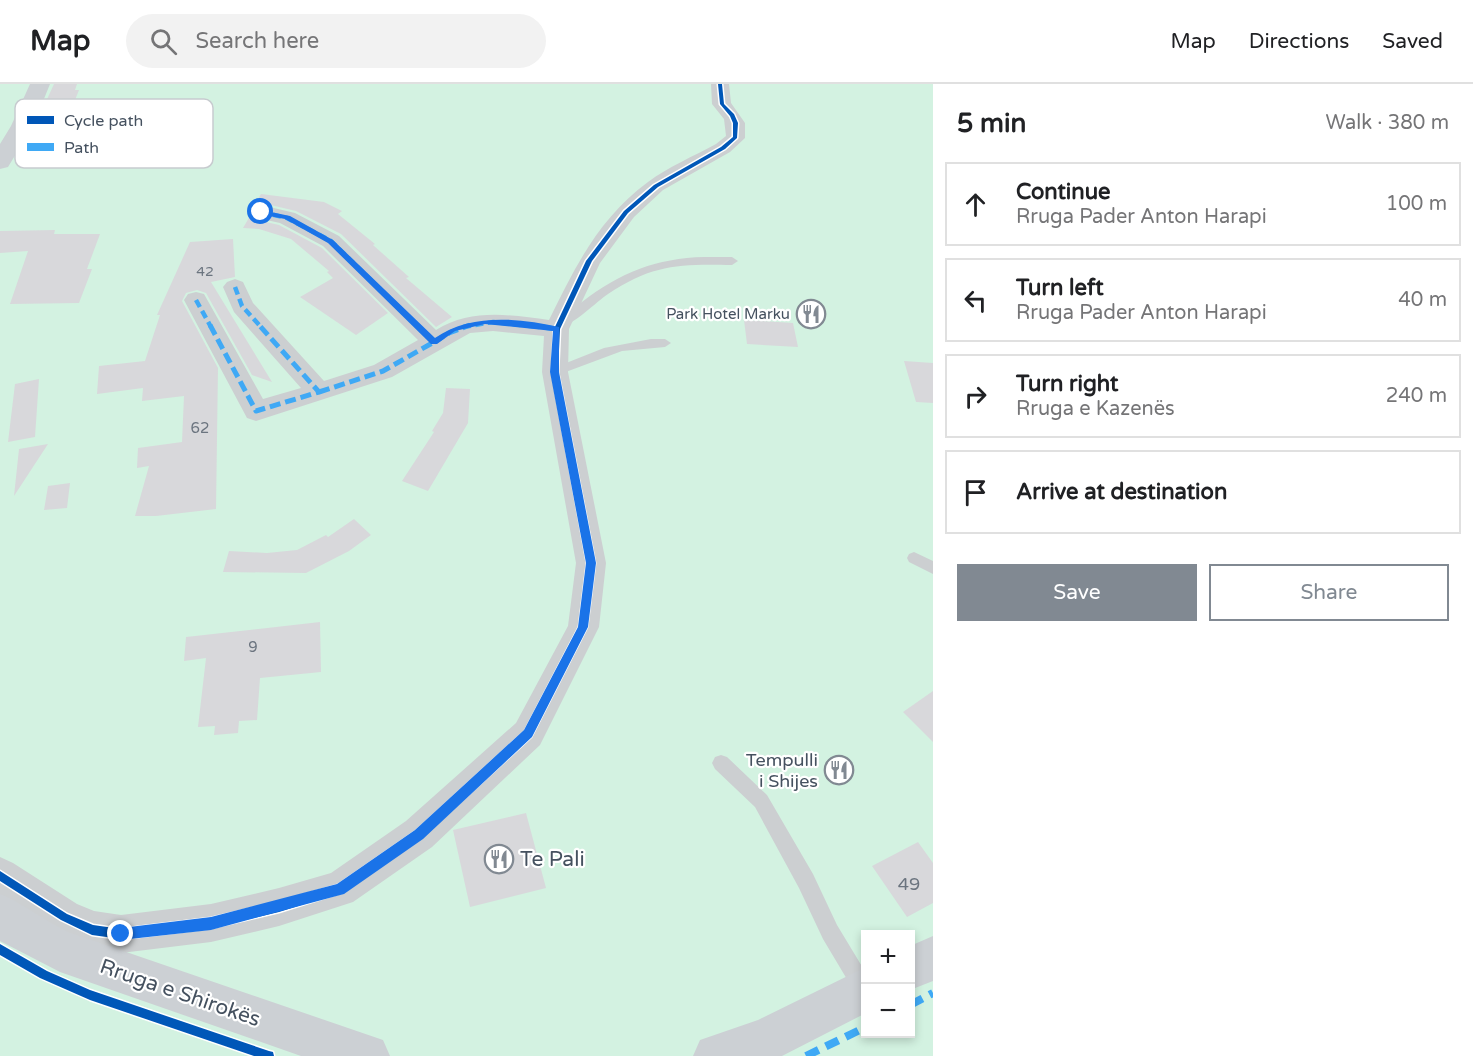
<!DOCTYPE html>
<meta charset="utf-8">
<style>
:root{--surface:#fff;--page:#f2f2f2;--text:#202124;--muted:#757577;--line:#e0e0e0;--accent:#818992}
body{margin:0;font-family:"Varela Round",sans-serif;background:var(--page);color:var(--text)}
.controls{position:absolute;right:18px;bottom:18px;display:grid;overflow:hidden;border-radius:0px;box-shadow:0 3px 9px #0003}
.controls button{width:54px;height:54px;display:grid;place-items:center;padding:0;border:0;border-bottom:2px solid var(--line);background:var(--surface);color:var(--text);font:30px sans-serif}
.stop{position:absolute;width:18px;height:18px;margin:-14px;border:4px solid #1a73e8;border-radius:50%;background:#fff}
.stop.end{background:#1a73e8;border-color:#fff;box-shadow:0 2px 6px #0008}
.list{margin:0;padding:0;list-style:none}
h2{display:flex;justify-content:space-between;align-items:center;height:78px;margin:0;padding:0 24px;font-size:26px}
h2 small{font-size:20px;font-weight:400;color:var(--muted)}
.list li{display:grid;grid-template-columns:39px 1fr auto;gap:18px;align-items:center;box-sizing:border-box;height:84px;margin:0 12px 12px;padding:0 12px;border:2px solid var(--line);border-radius:0px}
.list b{display:block;font-size:22px;white-space:nowrap}
.list p{margin:0;font-size:20px;white-space:nowrap;color:var(--muted)}
.list em{font-size:20px;font-style:normal;color:var(--muted)}
.actions{display:flex;gap:12px;padding:18px 24px}
.actions a{flex:1;padding:14px 0;border:2px solid var(--accent);border-radius:0px;text-align:center;font-size:21px;color:var(--accent)}
.actions .main{background:var(--accent);color:#fff}
.icon{flex:none;width:33px;height:33px;fill:none;stroke:currentColor;stroke-width:2;stroke-linecap:round;stroke-linejoin:round}
.map{position:relative;flex:none;width:933px;height:972px;overflow:hidden}
header{display:flex;align-items:center;gap:36px;box-sizing:border-box;height:84px;padding:0 30px;background:var(--surface);border-bottom:2px solid var(--line)}
header strong{font-size:28px}
nav{display:flex;gap:33px;margin-inline-start:auto;font-size:21px}
.search{width:420px;height:54px;background:var(--page);display:flex;align-items:center;gap:15px;box-sizing:border-box;padding:0 21px;border-radius:33px;color:var(--muted);font-size:22px}
main{display:flex}
aside{flex:1;background:var(--surface)}
.map>svg:first-child{display:block}
.green{fill:#d3f2e1;fill-rule:evenodd}
.building{fill:#d8d8db}
.lines{fill:none;stroke-linecap:round;stroke-linejoin:round}
.lane{fill:#cccfd1;fill-rule:evenodd}
.street{fill:#cccfd1;fill-rule:evenodd}
.secondary{fill:#ccd0d4;fill-rule:evenodd}
.quiet-far2{stroke:#3fa9f5;stroke-width:4.5;stroke-dasharray:8 4.5;stroke-linecap:butt}
.quiet-far1{stroke:#3fa9f5;stroke-width:5;stroke-dasharray:11 5;stroke-linecap:butt}
.quiet{stroke:#3fa9f5;stroke-width:8;stroke-dasharray:14 8;stroke-linecap:butt}
.cycleway-casing{stroke:#fff;stroke-width:3}
.cycleway{fill:#0057b8;fill-rule:evenodd}
.route{fill:#1a73e8}
.labels{text-anchor:middle;dominant-baseline:central;stroke-width:4.5;stroke-linejoin:round;paint-order:stroke}
.far-number-label{font-size:14px;fill:#6b747f}
.far-poi-label{font-size:15px;fill:#45515f;stroke:#fff;text-anchor:end}
.number-label{font-size:15px;fill:#6b747f}
.poi-label{font-size:18px;fill:#45515f;stroke:#fff;text-anchor:end}
.near-number-label{font-size:18px;fill:#6b747f}
.near-poi-label{font-size:21px;fill:#45515f;stroke:#fff;text-anchor:start}
.near-street-label{font-size:21px;fill:#45515f;stroke:#fff}
.key{fill:#fff;stroke:#c7cbcf;stroke-width:1.5}
.key-label{font-size:16px;fill:#45515f}
</style>
<header>
<strong>Map</strong>
<div class="search"><svg class="icon" aria-label="search" viewBox="0 0 24 24"><circle cx="10" cy="10" r="6"/><path d="M15 15l6 6"/></svg>Search here</div>
<nav><a>Map</a><a>Directions</a><a>Saved</a></nav>
</header>
<main>
<div class="map">
<svg width="933" height="972" viewBox="0 0 933 972">
<rect width="100%" height="100%" fill="#f1f0f0"/>
<path class="green" d="M0,0H933V972H0ZM866,850H910V950H866Z"/>
<path class="building" d="M54,0H77L75,6H79L61,51H55L37,77L15,76L40,35H38Z
M261,110L324,118L342,127L338,130L375,160L373,161L409,193L406,194L452,233L436,243L341,150L296,127L262,119L255,120Z
M250,132L253,135L279,141L322,164L388,229L356,251L300,213L333,194L327,188L329,187L291,155L259,145L243,144Z
M55,146L54,150H100L87,185H92L79,219L10,220L28,167L0,169V147Z
M233,155L235,193L211,198L272,298L252,291L206,209L197,206L186,209L182,217L218,284L216,425L156,432H135L149,382L137,384L138,364L182,358L184,312L142,317L143,304L97,310L99,282L145,277L160,231H157L190,158Z
M744,236L793,239L798,263L747,260Z
M904,277L933,279V319L916,318Z
M39,295L35,353L8,358L15,300Z
M446,304L470,305L468,339L428,407L402,397L434,348L432,347L443,329Z
M48,360L14,412L19,365Z
M70,399L67,424L44,426L48,402Z
M354,435L371,451L349,467L306,489L223,488L229,467L267,469L297,466L326,451L328,453Z
M320,538L321,588L260,594L257,636L239,637L238,649L214,651L215,642L198,643L206,574L184,577L186,553Z
M933,607V658L903,628Z
M526,729L546,804L470,823L453,746Z
M918,758L933,779V819L907,833L872,782Z"/>
<g class="lines">
<path class="lane" d="M704,173H732L738,177L732,181C680,180 653,180 608,210C597,217 570,245 559,242L557,239C563,231 573,224 582,218C619,189 657,174 704,173Z
M651,255H665L671,259L665,263L622,267L555,292L549,288L551,285L604,264Z
M914,468L933,477V490L909,478L907,474L909,470Z
M721,671L727,673L767,711L813,790L837,841L866,889V914L857,912L823,855L799,804L755,723L715,685L712,679L715,673Z"/>
<path class="street" d="M711,0H729L731,19L745,39V54L730,68L663,106L634,133L600,179L569,245L568,288L606,479L599,543L540,661L432,763L353,818L279,842L211,858L121,869L92,865L78,860L51,846L0,814V773L13,779L77,820L94,827L121,831L211,820L279,804L331,789L406,737L516,639L568,542L576,479L542,288L544,252L493,247L470,249L392,293L256,337L247,334L184,216L188,210L196,208L204,210L263,315L301,304L234,228L223,203L227,198L235,195L243,198L253,219L324,297L374,281L418,256L323,162L280,139L253,133L250,128L253,123L261,121L295,129L339,152L436,246C471,224 511,231 549,236C575,183 599,134 648,98C668,83 694,72 716,60L726,52L724,35L712,20Z"/>
<path class="secondary" d="M30,0H50L33,42L8,83L0,85V60L11,42Z
M0,810C24,820 45,837 68,848L383,956L390,972H301L60,888L0,857Z
M933,852V897L910,906V862Z
M866,883V929L782,972H693L700,956L758,936Z"/>
<path class="quiet-far2" d="M261,128L287,134L331,157L419,243
M235,203L242,222L261,243
M196,216L211,243
M463,243L493,238L539,243"/>
<path class="quiet-far1" d="M210,241L256,327L319,308L259,241
M528,241L557,245
M434,258L449,249L470,241
M319,308L383,287L434,258L417,241"/>
<path class="quiet" d="M910,921L933,909
M806,972L866,943"/>
<g class="cycleway-casing">
<path id="cycleway" d="M718,0H722L724,20L734,30L738,39L737,54L725,65L658,103L628,129L592,177L560,245L558,288L595,479L587,543L531,653L422,753L343,808L279,828L211,844L121,855L92,851L61,836L0,797V787L67,830L93,841L121,845L211,834L279,818L338,801L416,747L525,647L579,543L587,479L552,288L554,245L586,177L624,127L654,101L721,63L733,53V39L730,32L720,20Z
M0,860L47,887L90,906L269,967L273,968L274,972H254L90,916L40,894L0,871Z"/>
</g>
<use href="#cycleway" class="cycleway"/>
</g>
<path class="route" d="M261,126L290,132L333,156L435,254C470,229 519,234 559,243V288L596,479L588,543L532,653L423,755L344,810L211,846L121,856L117,855L115,850L117,846L121,844L211,833L337,800L415,746L524,646L578,543L586,479L550,288L553,247L485,240L455,247L437,260H431L328,159L285,135L259,130Z"/>
<defs>
<g id="restaurant-ring" transform="scale(1.5)"><circle r="9.5" fill="#fff" stroke="#818992" stroke-width="1.5"/><path d="M-5-6h1v4h1v-4h1v4h1v-4h1v5L-1.5 .5V6h-2V.5L-5-1ZM5-6V6H3V1.5H1.5Q1.5-4 5-6Z" fill="#818992"/></g>
</defs>
<g fill-rule="evenodd">
<use href="#restaurant-ring" x="811" y="230"/>
<use href="#restaurant-ring" x="839" y="686"/>
<use href="#restaurant-ring" x="499" y="775"/>
</g>
<g class="labels">
<g class="far-number-label">
<text x="205" y="187">42</text>
</g>
<g class="far-poi-label">
<text x="790" y="230">Park Hotel Marku</text>
</g>
<g class="number-label">
<text x="200" y="344">62</text>
<text x="253" y="563">9</text>
</g>
<g class="poi-label">
<text x="818" y="676">Tempulli<tspan x="818" dy="21">i Shijes</tspan></text>
</g>
<g class="near-number-label">
<text x="909" y="800">49</text>
</g>
<g class="near-poi-label">
<text x="520" y="775">Te Pali</text>
</g>
<g class="near-street-label">
<text transform="translate(180 909) rotate(19)">Rruga e Shirokës</text>
</g>
</g>
<rect x="15" y="15" width="198" height="69" rx="9" class="key"/>
<rect x="27" y="32" width="27" height="8" fill="#0057b8"/>
<rect x="27" y="59" width="27" height="8" fill="#3fa9f5"/>
<g class="key-label">
<text x="64" y="42">Cycle path</text>
<text x="64" y="69">Path</text>
</g>
</svg>
<div class="controls">
<button>+</button>
<button>−</button>
</div>
<div class="stop" style="left:261px;top:128px"></div>
<div class="stop end" style="left:121px;top:850px"></div>
</div>
<aside>
<h2>5 min<small>Walk · 380 m</small></h2>
<ul class="list">
<li><svg class="icon" aria-label="ahead" viewBox="0 0 24 24"><path d="M12 20V5M6 11l6-6 6 6"/></svg><div><b>Continue</b><p>Rruga Pader Anton Harapi</p></div><em>100 m</em></li>
<li><svg class="icon" aria-label="left" viewBox="0 0 24 24"><path d="M17 20v-9H6M10 6l-5 5 5 5"/></svg><div><b>Turn left</b><p>Rruga Pader Anton Harapi</p></div><em>40 m</em></li>
<li><svg class="icon" aria-label="right" viewBox="0 0 24 24"><path d="M7 20v-9h11M14 6l5 5-5 5"/></svg><div><b>Turn right</b><p>Rruga e Kazenës</p></div><em>240 m</em></li>
<li><svg class="icon" aria-label="arrive" viewBox="0 0 24 24"><path d="M6 21V4h12l-3 4 3 4H6"/></svg><div><b>Arrive at destination</b></div></li>
</ul>
<div class="actions"><a class="main">Save</a><a>Share</a></div>
</aside>
</main>
